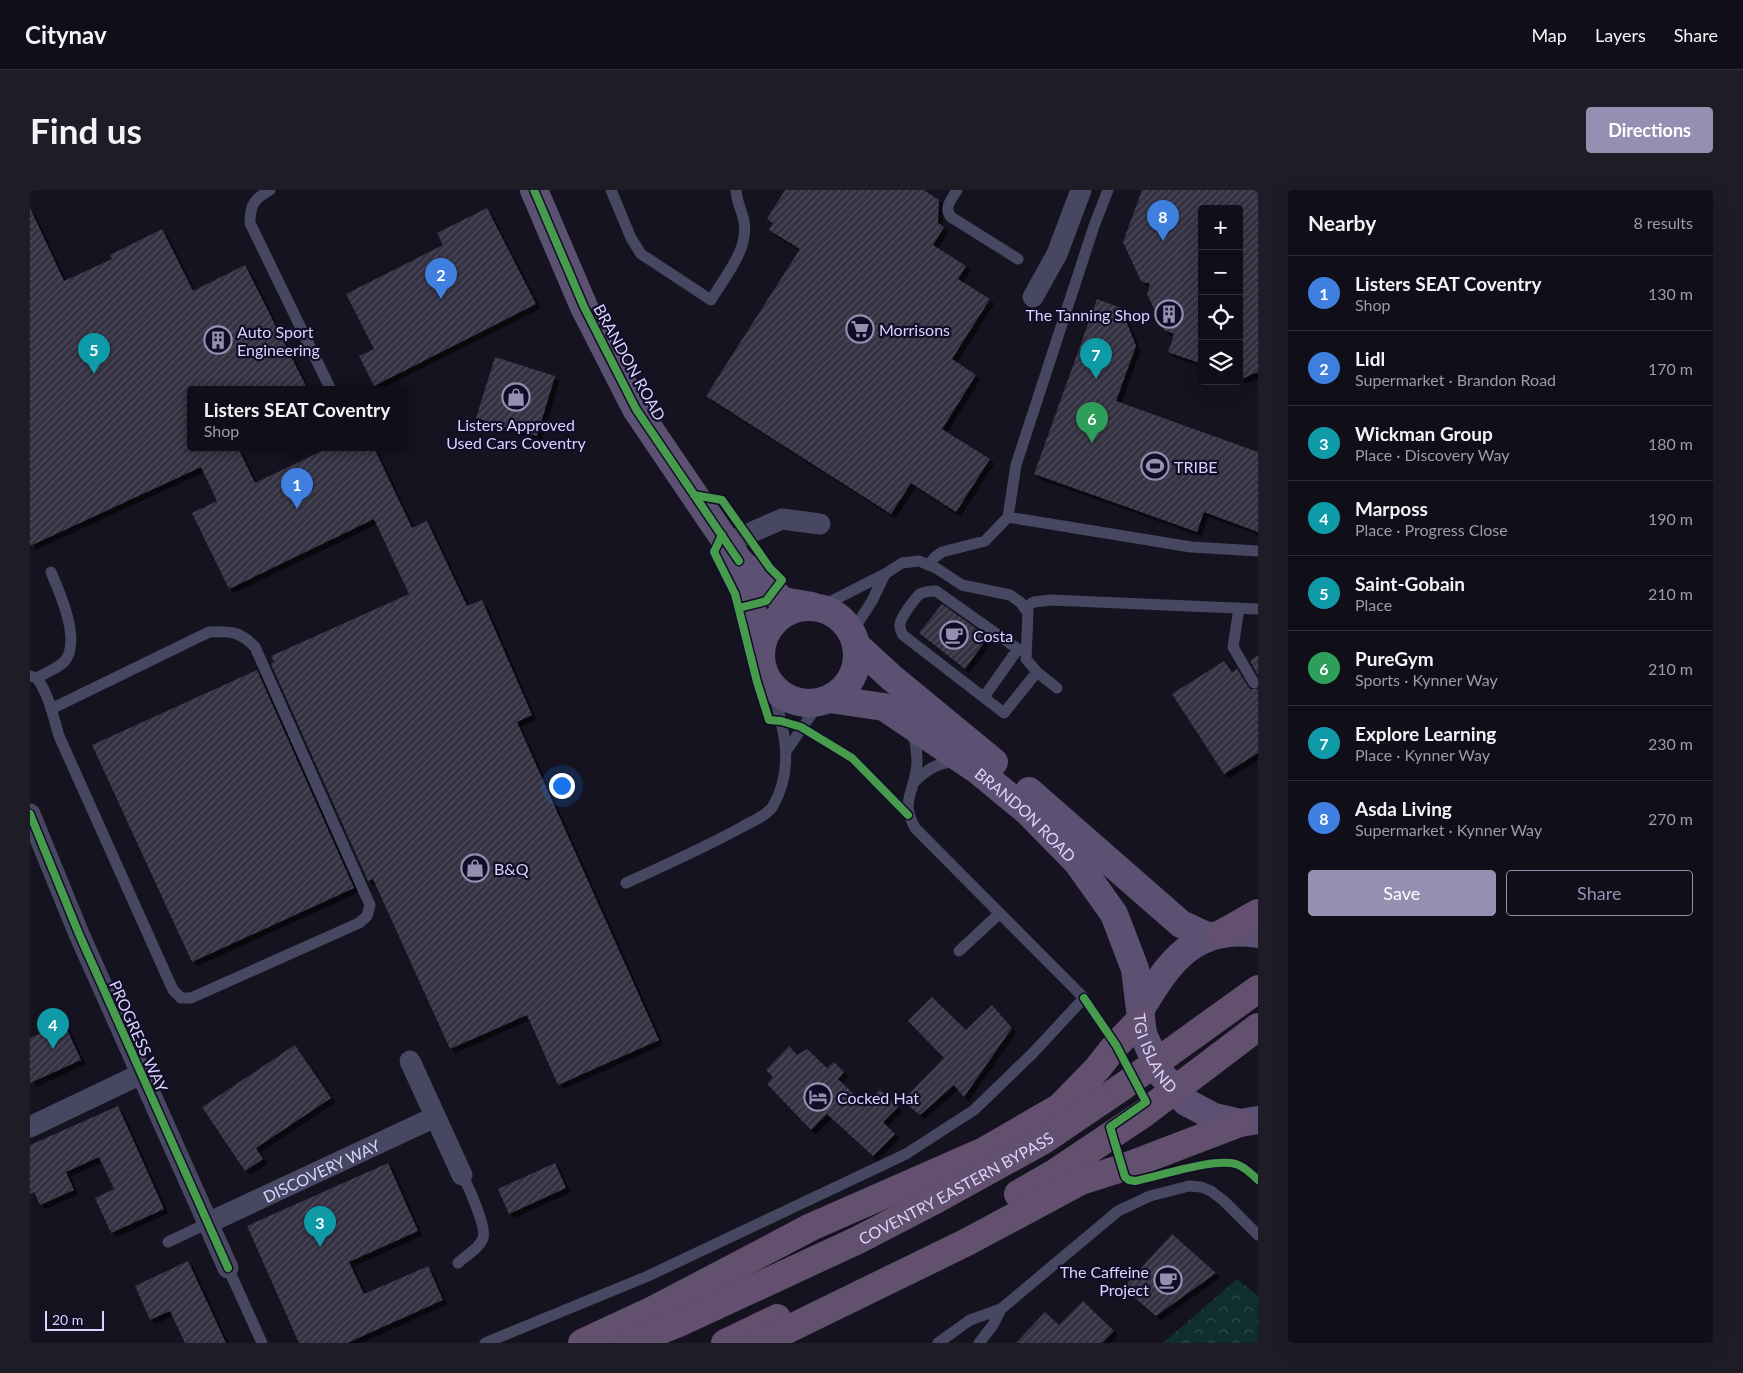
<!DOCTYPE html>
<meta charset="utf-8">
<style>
:root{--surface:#100e19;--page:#1e1c26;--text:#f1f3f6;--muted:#9c9ca2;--line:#302e38;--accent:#9590b1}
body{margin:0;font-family:Lato,sans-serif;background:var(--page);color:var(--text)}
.controls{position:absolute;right:15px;top:15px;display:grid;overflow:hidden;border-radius:5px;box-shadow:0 5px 20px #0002}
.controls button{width:45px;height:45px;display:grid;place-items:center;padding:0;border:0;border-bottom:1px solid var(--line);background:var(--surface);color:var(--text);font:25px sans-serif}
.scale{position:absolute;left:15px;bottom:12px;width:59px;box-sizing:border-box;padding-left:5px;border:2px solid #d9d3ff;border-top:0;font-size:14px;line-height:18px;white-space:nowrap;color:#d9d3ff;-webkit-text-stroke:4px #120d27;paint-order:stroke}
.you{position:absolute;left:531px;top:595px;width:18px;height:18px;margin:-12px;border:4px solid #fff;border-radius:50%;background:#1a73e8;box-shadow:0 0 0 8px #1a73e833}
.badge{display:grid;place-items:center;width:32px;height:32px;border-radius:50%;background:var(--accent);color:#fff;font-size:16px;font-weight:700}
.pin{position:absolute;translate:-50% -41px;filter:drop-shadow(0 1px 2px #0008)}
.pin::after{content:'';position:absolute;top:26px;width:18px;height:15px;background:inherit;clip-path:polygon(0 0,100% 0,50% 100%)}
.popup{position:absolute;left:157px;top:196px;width:220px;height:65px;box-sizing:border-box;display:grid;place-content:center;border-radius:5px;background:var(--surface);filter:drop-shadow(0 1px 4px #0005);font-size:16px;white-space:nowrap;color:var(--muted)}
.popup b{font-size:19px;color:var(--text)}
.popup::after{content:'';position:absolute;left:50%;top:100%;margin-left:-10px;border:10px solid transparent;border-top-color:var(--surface)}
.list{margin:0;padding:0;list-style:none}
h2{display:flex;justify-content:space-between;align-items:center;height:65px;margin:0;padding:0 20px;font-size:21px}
h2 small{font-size:16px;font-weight:400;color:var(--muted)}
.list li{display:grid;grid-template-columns:32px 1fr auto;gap:15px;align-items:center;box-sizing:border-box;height:75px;padding:0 20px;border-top:1px solid var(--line)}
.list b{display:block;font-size:19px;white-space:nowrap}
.list p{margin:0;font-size:16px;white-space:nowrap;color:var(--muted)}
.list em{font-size:16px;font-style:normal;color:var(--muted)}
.actions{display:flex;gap:10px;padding:15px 20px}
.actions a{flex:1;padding:11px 0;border:1px solid var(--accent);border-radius:5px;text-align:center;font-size:18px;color:var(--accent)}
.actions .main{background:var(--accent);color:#fff}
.icon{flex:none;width:28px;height:28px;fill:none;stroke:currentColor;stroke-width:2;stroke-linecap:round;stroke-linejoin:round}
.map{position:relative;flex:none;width:1228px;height:1153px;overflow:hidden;border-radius:5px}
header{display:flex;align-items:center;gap:30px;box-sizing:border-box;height:70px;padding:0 25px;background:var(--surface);border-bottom:1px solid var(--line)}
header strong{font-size:24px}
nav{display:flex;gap:28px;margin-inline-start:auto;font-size:18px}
.intro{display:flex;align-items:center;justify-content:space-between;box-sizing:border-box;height:120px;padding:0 30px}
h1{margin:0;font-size:35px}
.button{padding:12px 22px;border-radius:5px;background:var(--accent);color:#fff;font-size:18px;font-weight:700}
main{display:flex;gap:30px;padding:0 30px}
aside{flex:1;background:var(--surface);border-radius:5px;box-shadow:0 5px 20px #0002}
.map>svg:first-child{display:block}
.forest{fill:url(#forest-crowns)}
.building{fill:url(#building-hatch);filter:url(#shadow)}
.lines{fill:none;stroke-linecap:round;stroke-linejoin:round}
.service{stroke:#484762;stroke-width:11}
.minor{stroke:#484762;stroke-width:21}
.primary{stroke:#5d5173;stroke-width:28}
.trunk{stroke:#62506e;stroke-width:28}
.trunk-bridge{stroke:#62506e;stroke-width:28}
.cycleway-casing{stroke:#120d27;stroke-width:11}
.cycleway{stroke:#469c4c;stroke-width:8}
.labels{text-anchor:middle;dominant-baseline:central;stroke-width:4.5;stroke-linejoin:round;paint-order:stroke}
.poi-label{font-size:16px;fill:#d9d3ff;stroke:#120d27;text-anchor:start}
.street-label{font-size:16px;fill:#d9d3ff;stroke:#120d27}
</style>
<header>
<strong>Citynav</strong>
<nav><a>Map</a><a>Layers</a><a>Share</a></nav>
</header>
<div class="intro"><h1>Find us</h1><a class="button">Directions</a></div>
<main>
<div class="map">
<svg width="1228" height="1153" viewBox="0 0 1228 1153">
<defs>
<pattern id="forest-crowns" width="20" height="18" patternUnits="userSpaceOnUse" patternTransform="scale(1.25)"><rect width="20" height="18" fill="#102e2f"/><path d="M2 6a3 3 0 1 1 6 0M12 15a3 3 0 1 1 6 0" fill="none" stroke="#324b4e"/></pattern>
<pattern id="building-hatch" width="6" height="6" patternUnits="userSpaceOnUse" patternTransform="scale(1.25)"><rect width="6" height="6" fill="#343143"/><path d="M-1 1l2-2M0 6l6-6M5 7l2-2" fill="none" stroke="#514e5f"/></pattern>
<filter id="shadow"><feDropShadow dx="4.5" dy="4.5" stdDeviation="0" flood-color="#0009"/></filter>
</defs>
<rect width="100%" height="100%" fill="#161321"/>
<path class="forest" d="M1207,1089L1228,1106V1153H1133Z"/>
<path class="building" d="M755,0H894L909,10L908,33L914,37L903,55L936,76L928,89L960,109L922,169L946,185L912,239L960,269L926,322L881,293L861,324L676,206L770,59L739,40L743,33L737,29Z
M1112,0H1228V182L1209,190V19H1172V174L1138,162L1144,144L1134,140L1117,104L1120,94L1111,91L1093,52Z
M0,18L34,91L82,69L80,65L132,39L163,101L215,75L278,200H161V258H208L225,293L298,258H344L382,338L397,331L437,416L452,410L502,525L487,532L629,850L528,895L497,825L420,859L343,689L338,691L241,474L244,472L241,466L379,404L344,329L199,399L162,323L187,311L171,277L0,356Z
M457,18L506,114L344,196L329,166L344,159L316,104L413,55L407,43Z
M1067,109L1091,118L1106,156L1086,211L1228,262V342L1174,322L1167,342L1004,284Z
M465,167L525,186L507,246L446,228Z
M912,414L958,447L935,479L889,443Z
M1228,465V485L1220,471Z
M1194,471L1202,482L1207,479L1220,499H1228V563L1194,584L1142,504Z
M227,480L324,698L162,772L62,555Z
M902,807L936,840L962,815L982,838L934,907L924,895L890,925L872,911L914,868L878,831Z
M34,833L51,870L0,893V848Z
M265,855L301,908L226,958L233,969L215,981L172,917Z
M759,856L767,865L777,859L797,878L804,872L814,882L808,889L834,914L850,900L868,917L853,932L865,944L843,966L797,924L781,940L737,894L743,887L736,880Z
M88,916L134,1019L81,1043L65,1008L84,999L69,967L36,982L44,1000L10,1015L4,1002L0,1004V955Z
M358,973L388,1041L319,1072L334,1104L398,1076L413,1110L317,1153H269L217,1036Z
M525,973L536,998L479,1024L468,999Z
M1142,1044L1186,1083L1126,1126L1093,1098Z
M158,1071L196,1153H155L140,1121L120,1130L105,1096Z
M1053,1111L1084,1141L1072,1153H986L1015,1122L1029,1135Z"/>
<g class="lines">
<path class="service" d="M240,0C224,9 220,15 220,33L301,200
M581,0L601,48L611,64L681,110C695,86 719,60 714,31C712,21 706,10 706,0
M927,0C922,9 913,18 921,27L988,69
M978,327L986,275L1064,36L1078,0
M898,375L905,367L912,362L955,351L978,327L1161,357L1228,361
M790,417L855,384L872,373L889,371L906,378L932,395L980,405L990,412L998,422L996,469L1007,482L1027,498
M994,418L1004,412L1021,410L1228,419
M1209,418L1203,457L1224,493
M822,442L842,411L855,384
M988,459L906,401C900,401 895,401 890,404C885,408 871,427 870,434C869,438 871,441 873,445L974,523L1007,482
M0,486L7,488C19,505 23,526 29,546L143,800L151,808H161L329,733L337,726L340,715L225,457C210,441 200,441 179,442L21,519
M7,488C15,483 28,478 34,472C52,452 30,403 21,382
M954,507L988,459L994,461
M757,560L790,512
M883,593C896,580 909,571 928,572
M596,693C635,675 674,658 712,637C722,631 737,626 743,616C766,576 753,535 741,495
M929,761L970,723
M138,1052L178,1033
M428,1073C435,1066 450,1058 453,1048C457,1038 438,995 432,985
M198,1078L232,1153
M455,1153L618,1086L876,964L944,920L1002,864L1054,808L885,638C871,611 882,607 886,581C889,567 885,554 883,541
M908,1153L940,1130L971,1119L1088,1021L1120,1006L1159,996L1171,997L1181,1001L1194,1011L1228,1045
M949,1153L963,1135L971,1119"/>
<g class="minor">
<path d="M1003,107L1027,64L1051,0"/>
<path d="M697,353L752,329L790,334"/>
<path d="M0,624L49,744L198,1078"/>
<path d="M380,871L432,985"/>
<path d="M0,937L111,884"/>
<path id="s1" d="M178,1033L405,927"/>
</g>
<g class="primary">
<path d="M504,0L554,117L606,219L709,371L753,411L782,416"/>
<path d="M709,371L724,425L730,462"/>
<circle cx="779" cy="465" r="48"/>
<path d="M826,455L862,488L964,572"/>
<path id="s2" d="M799,509L854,517L947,580L997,621L1047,672L1084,724L1105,779L1113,844L1131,884L1156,912L1184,927L1210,933L1228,930"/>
<path d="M999,601L1151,734L1179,747"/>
<path d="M1111,819C1139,771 1166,734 1228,744"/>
</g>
<g class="trunk">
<path d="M1191,744L1228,723"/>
<path d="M988,1004L1026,982L1113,924"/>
<path d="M552,1153L623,1120L781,1037L954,961L1030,917L1067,879L1086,855L1111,829"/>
<path id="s3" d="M600,1153L651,1132L828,1050L907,1009L1014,950L1092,897"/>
<path d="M695,1153L747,1128"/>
<path d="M730,1153L937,1052L1051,991L1092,978L1210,933"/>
</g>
<path class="trunk-bridge" d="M1092,897L1228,799
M1113,924L1228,837"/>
<g class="cycleway-casing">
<path id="cycleway" d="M504,0L554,117L606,219L709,371
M664,305L692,310L740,378L752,390L736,411L709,418
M692,345L684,362L705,404L727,492L739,530L751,531L771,537L822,568L878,625
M0,624L49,744L198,1078
M1054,808L1086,855L1116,912L1080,937L1095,987L1099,990L1105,991C1131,986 1182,968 1206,974C1215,977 1222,984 1228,990"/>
</g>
<use href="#cycleway" class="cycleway"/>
</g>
<defs>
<g id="building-ring" transform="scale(1.4375)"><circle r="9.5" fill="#120d27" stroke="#9590b1" stroke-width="1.5"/><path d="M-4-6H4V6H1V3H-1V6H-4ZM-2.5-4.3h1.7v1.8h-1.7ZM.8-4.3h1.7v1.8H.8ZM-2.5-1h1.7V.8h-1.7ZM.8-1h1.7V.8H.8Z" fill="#9590b1"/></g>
<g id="supermarket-ring" transform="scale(1.4375)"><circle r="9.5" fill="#120d27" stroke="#9590b1" stroke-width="1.5"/><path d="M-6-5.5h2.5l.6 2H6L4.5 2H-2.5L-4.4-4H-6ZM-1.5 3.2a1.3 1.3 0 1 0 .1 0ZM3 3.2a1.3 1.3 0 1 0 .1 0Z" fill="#9590b1"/></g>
<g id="shop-ring" transform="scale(1.4375)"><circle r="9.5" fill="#120d27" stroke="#9590b1" stroke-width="1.5"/><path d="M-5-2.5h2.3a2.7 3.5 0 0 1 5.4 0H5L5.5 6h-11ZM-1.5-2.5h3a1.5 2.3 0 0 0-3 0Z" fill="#9590b1"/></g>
<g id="stadium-ring" transform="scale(1.4375)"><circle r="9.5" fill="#120d27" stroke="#9590b1" stroke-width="1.5"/><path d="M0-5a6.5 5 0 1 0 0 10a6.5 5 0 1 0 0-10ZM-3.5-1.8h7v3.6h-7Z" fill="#9590b1"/></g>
<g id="cafe-ring" transform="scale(1.4375)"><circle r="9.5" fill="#120d27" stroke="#9590b1" stroke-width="1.5"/><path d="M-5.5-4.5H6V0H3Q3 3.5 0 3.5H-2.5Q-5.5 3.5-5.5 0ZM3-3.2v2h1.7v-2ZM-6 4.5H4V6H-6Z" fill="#9590b1"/></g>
<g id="hotel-ring" transform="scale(1.4375)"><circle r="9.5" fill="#120d27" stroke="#9590b1" stroke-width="1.5"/><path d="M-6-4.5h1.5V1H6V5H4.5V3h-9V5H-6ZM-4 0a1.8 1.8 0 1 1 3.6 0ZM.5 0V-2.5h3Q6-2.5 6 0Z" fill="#9590b1"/></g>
</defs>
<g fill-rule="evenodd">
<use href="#building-ring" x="1139" y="124"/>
<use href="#supermarket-ring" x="830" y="139"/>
<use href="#building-ring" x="188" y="150"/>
<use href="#shop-ring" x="486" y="207"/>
<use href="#stadium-ring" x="1125" y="276"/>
<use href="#cafe-ring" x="924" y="445"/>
<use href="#shop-ring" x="445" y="678"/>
<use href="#hotel-ring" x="788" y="907"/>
<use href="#cafe-ring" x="1138" y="1090"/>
</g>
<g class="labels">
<g class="poi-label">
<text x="1120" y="124" text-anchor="end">The Tanning Shop</text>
<text x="849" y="139">Morrisons</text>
<text x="207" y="141">Auto Sport<tspan x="207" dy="18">Engineering</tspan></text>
<text x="486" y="234" text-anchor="middle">Listers Approved<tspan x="486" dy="18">Used Cars Coventry</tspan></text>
<text x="1144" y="276">TRIBE</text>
<text x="943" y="445">Costa</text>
<text x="464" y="678">B&amp;Q</text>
<text x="807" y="907">Cocked Hat</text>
<text x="1119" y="1081" text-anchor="end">The Caffeine<tspan x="1119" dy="18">Project</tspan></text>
</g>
<g class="street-label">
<text transform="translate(600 172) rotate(61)">BRANDON ROAD</text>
<text stroke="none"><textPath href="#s2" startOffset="234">BRANDON ROAD</textPath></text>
<text transform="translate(109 846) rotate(66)">PROGRESS WAY</text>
<text stroke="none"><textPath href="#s2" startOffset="514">TGI ISLAND</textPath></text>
<text stroke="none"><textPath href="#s1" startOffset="125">DISCOVERY WAY</textPath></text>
<text stroke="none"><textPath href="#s3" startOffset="361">COVENTRY EASTERN BYPASS</textPath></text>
</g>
</g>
</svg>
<div class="controls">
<button>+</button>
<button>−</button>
<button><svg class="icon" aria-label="locate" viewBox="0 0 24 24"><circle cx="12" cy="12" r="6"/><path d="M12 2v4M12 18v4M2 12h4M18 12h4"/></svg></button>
<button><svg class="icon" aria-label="layers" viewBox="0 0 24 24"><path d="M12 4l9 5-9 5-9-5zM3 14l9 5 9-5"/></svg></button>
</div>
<div class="scale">20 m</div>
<div class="you"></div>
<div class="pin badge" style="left:267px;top:319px;background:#3f7fe0">1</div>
<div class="popup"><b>Listers SEAT Coventry</b>Shop</div>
<div class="pin badge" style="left:411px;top:109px;background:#3f7fe0">2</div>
<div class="pin badge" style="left:290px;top:1057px;background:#0f9aa8">3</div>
<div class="pin badge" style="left:23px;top:859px;background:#0f9aa8">4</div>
<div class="pin badge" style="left:64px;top:184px;background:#0f9aa8">5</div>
<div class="pin badge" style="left:1062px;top:253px;background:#2e9e5b">6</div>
<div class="pin badge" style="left:1066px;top:189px;background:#0f9aa8">7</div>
<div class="pin badge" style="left:1133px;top:51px;background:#3f7fe0">8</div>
</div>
<aside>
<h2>Nearby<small>8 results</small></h2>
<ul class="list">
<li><span class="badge" style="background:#3f7fe0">1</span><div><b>Listers SEAT Coventry</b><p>Shop</p></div><em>130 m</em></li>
<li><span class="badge" style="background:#3f7fe0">2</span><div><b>Lidl</b><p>Supermarket · Brandon Road</p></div><em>170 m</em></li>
<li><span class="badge" style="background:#0f9aa8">3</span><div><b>Wickman Group</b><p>Place · Discovery Way</p></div><em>180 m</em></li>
<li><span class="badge" style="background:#0f9aa8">4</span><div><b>Marposs</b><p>Place · Progress Close</p></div><em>190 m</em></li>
<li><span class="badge" style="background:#0f9aa8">5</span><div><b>Saint-Gobain</b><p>Place</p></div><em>210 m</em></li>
<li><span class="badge" style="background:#2e9e5b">6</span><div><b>PureGym</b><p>Sports · Kynner Way</p></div><em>210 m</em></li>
<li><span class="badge" style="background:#0f9aa8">7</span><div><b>Explore Learning</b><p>Place · Kynner Way</p></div><em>230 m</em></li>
<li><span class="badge" style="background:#3f7fe0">8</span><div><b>Asda Living</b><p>Supermarket · Kynner Way</p></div><em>270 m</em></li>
</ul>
<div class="actions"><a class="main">Save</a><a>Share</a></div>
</aside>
</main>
